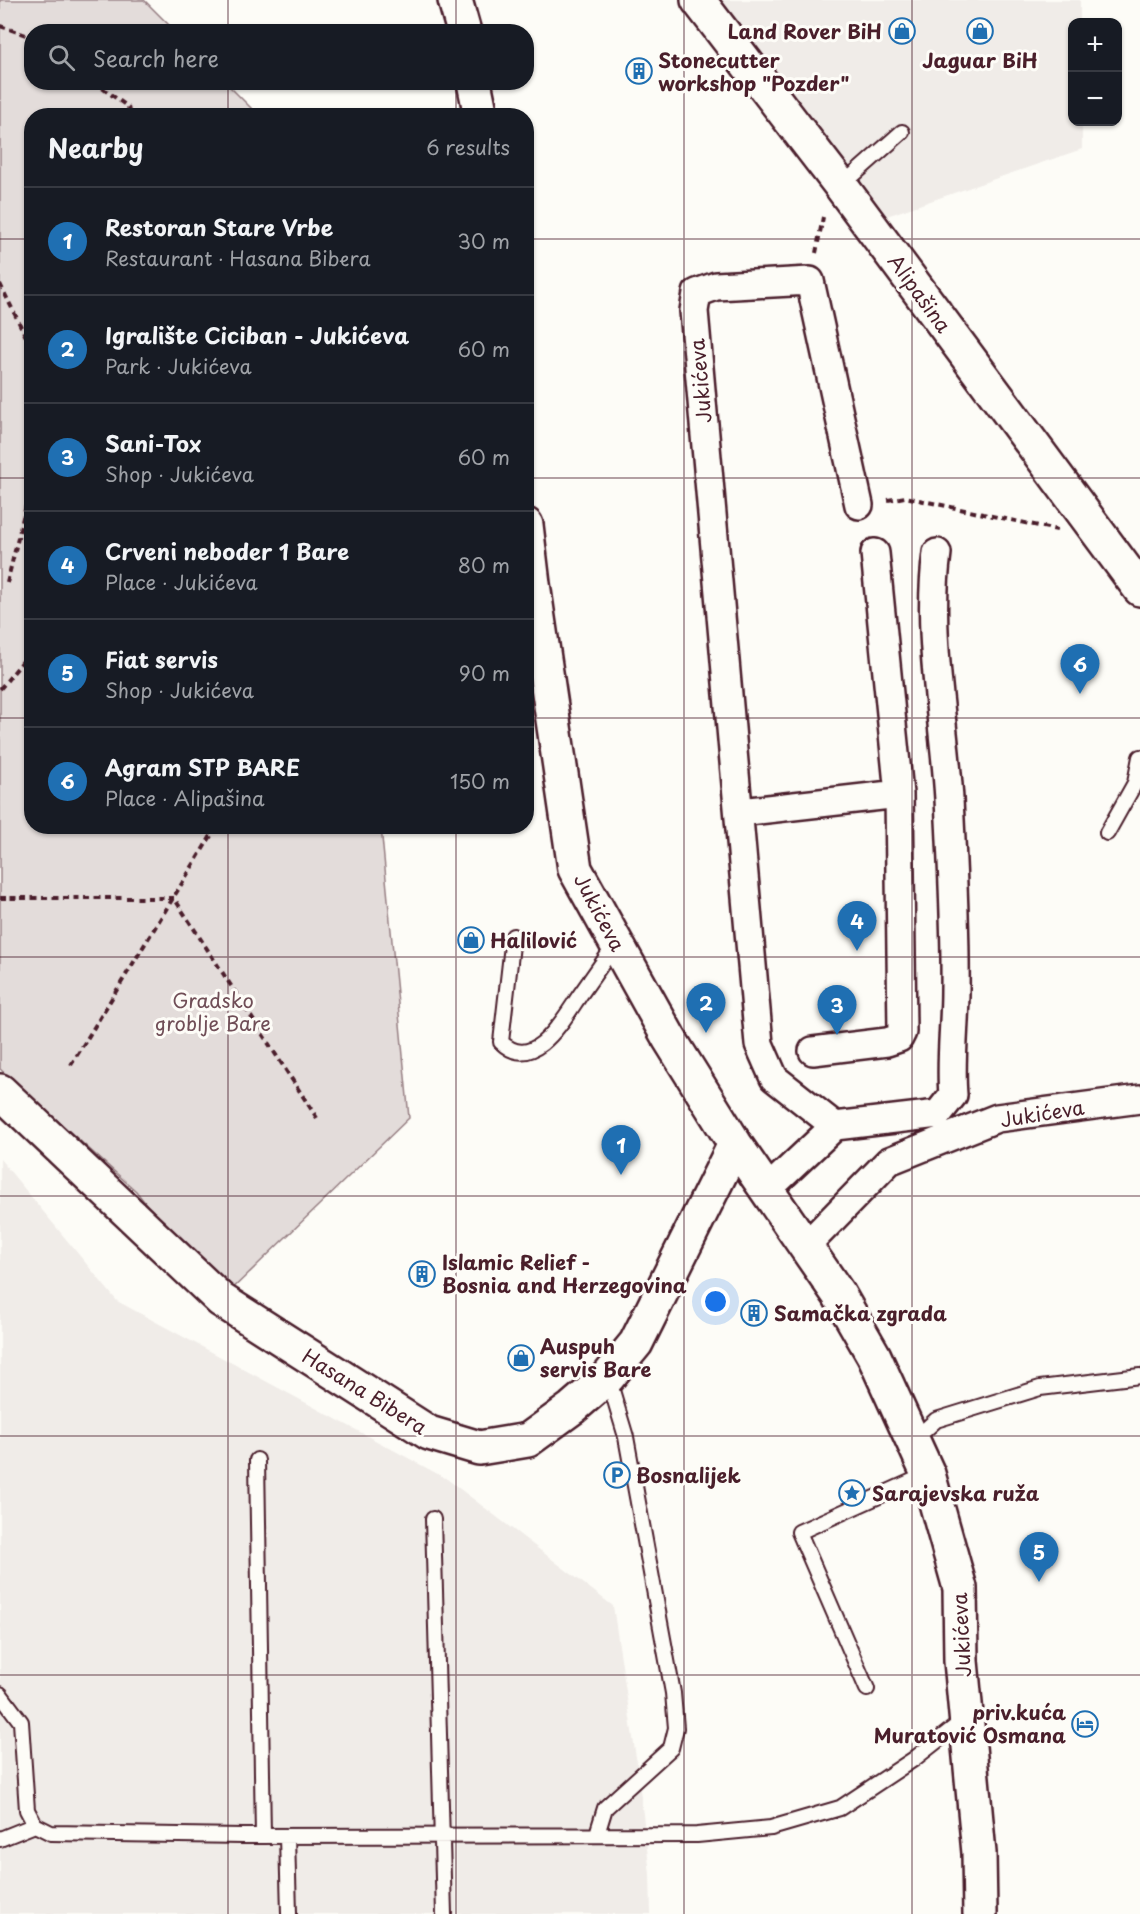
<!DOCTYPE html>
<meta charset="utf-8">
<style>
:root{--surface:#171b24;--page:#242831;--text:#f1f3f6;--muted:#9ea1a6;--line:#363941;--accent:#1f6fb2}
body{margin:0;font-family:"Playpen Sans",sans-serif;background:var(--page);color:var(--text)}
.controls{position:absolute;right:18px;top:18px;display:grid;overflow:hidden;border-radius:12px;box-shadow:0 2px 4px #0004}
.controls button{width:54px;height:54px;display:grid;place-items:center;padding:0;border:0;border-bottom:2px solid var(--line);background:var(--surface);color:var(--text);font:30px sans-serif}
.you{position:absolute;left:716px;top:1302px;width:21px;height:21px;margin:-15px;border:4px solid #fff;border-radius:50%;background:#1a73e8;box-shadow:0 0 0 9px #1a73e833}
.badge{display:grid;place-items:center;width:39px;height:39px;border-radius:50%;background:var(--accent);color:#fff;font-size:20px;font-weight:700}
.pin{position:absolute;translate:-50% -50px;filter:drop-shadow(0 2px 3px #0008)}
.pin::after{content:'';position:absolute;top:32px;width:21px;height:18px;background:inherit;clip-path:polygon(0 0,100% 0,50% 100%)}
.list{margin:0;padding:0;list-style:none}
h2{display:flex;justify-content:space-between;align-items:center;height:78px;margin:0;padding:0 24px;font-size:26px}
h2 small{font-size:20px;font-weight:400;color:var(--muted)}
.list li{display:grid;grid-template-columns:39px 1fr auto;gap:18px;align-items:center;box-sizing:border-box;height:108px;padding:0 24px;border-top:2px solid var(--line)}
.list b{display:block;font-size:22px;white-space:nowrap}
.list p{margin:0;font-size:20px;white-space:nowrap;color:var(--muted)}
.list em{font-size:20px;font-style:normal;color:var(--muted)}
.icon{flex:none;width:33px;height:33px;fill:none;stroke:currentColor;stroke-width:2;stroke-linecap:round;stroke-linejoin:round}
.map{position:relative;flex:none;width:1140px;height:1914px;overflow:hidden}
.search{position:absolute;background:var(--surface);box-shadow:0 2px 4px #0004;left:24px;top:24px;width:510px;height:66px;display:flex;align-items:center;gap:15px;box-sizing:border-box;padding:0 21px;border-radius:24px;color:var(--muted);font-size:22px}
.panel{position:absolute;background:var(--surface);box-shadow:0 2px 4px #0004;left:24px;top:108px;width:510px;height:726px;border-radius:24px}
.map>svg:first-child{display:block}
.built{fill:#f0ece8}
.green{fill:#e3dcda;stroke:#967e82;stroke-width:1.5}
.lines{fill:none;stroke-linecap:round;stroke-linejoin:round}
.lane-casing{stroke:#4a1f2b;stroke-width:18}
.street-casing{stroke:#4a1f2b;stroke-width:32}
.secondary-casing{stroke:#4a1f2b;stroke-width:38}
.primary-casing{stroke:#4a1f2b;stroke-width:38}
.path{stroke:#4a1f2b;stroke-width:4;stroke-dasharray:6 4.5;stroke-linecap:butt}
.lane{stroke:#fdfcf7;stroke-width:14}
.street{stroke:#fdfcf7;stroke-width:27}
.secondary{stroke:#fdfcf7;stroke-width:33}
.primary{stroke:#fdfcf7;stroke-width:33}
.grid{fill:none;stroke:#4a1f2b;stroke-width:1.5;stroke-opacity:0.55}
.labels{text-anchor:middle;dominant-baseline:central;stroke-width:6;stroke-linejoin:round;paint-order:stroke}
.poi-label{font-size:20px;font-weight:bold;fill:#4a1f2b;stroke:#fdfcf7;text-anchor:start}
.street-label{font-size:20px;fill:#4a1f2b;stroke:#fdfcf7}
.park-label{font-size:20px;fill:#704e57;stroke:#fdfcf7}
</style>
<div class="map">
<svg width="1140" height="1914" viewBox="0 0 1140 1914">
<rect width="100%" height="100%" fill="#fdfcf7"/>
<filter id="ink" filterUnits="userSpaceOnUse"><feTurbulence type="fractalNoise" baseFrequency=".0167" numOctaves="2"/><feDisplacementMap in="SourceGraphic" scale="12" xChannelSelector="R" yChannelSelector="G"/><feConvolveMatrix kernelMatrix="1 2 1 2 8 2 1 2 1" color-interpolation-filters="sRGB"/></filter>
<g filter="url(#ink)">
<path class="built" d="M713,0H1080V22H1072V122H1082V149L881,218Z
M0,1159L117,1301L447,1479L613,1606L637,1764L650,1874L651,1914H0Z"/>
<path class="green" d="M0,0H144L175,31L32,32V82L226,83L258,115L32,116V826L381,827L409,1118L221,1300L136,1191L0,1069Z"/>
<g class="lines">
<g class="lane-casing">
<path id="lane" d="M841,186L902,132
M1107,833L1135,783L1140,757
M513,936L501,1042C534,1074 564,1018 580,995C592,978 603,962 615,945
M914,1440L936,1420L1040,1388L1140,1376
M257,1460L263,1836
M433,1519L444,1914
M867,1689L799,1532L928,1474
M0,1694L21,1722L27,1810L35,1825L51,1833L243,1836L697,1835L771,1828L840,1808L914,1759L965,1719
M597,1834L605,1808L671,1748L676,1728L673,1693L626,1437L608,1377
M287,1836L289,1914
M0,1839L35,1825"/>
</g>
<g class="street-casing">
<path id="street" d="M740,812L899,794L875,553
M813,1051L887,1042L899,1038L902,1032L899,794
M835,1126L774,1078L759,1044L694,311L697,293L716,286L810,281L859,505
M767,1190L835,1126L938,1114L953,1095C950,1060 955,1025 955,990C956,927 952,862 949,799C944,717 926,634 937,553
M807,1245L889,1161L997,1118L1140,1099"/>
</g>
<g class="secondary-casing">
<path id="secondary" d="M455,0L464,32
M474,82L481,116
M526,525L533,584L575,869L669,1038L735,1144L839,1295L874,1356L928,1474L960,1588L961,1661L979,1853L980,1914
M0,1091L221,1300L429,1433L479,1448L528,1440L572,1408L608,1377L636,1343L735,1144"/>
</g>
<g class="primary-casing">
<path id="primary" d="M698,0L841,186L1140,589"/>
</g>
<path class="path" d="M0,26L32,37
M94,82L128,107L130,116
M816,253L823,217
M0,284L32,349
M888,500L905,497L1057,530
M7,583L32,481
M0,689L32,650
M0,898H174L317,1118
M71,1065L217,826"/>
<use href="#lane" class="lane"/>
<use href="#street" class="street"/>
<use href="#secondary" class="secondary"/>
<use href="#primary" class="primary"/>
</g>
</g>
<path class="grid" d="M228,0V32M456,0V32M684,0V1914M912,0V1914M228,82V116M456,82V116M0,239H32M526,239H1140M0,478H32M526,478H1140M0,718H32M526,718H1140M228,826V1914M456,826V1914M0,957H1140M0,1196H1140M0,1436H1140M0,1675H1140"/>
<defs>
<g id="shop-ring" transform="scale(1.35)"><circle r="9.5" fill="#fdfcf7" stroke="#1f6fb2" stroke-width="1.5"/><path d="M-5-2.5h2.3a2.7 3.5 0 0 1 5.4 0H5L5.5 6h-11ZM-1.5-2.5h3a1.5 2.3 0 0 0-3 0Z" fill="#1f6fb2"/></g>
<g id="building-ring" transform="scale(1.35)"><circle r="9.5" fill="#fdfcf7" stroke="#1f6fb2" stroke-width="1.5"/><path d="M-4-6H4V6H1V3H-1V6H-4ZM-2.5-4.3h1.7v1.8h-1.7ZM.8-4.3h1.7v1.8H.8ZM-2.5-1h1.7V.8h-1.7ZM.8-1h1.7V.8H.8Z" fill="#1f6fb2"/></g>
<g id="parking-ring" transform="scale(1.35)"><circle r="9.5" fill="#fdfcf7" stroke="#1f6fb2" stroke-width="1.5"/><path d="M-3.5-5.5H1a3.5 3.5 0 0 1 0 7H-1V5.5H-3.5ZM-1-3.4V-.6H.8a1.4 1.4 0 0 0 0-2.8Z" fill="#1f6fb2"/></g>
<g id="sight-ring" transform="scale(1.35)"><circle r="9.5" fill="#fdfcf7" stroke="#1f6fb2" stroke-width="1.5"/><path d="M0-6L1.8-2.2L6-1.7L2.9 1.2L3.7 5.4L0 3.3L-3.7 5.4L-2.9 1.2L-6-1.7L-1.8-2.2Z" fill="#1f6fb2"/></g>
<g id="hotel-ring" transform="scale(1.35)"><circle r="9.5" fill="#fdfcf7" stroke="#1f6fb2" stroke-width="1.5"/><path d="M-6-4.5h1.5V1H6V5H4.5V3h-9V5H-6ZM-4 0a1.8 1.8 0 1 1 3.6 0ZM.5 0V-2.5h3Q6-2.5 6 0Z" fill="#1f6fb2"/></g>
</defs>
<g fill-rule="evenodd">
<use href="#shop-ring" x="902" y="31"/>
<use href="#shop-ring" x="980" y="31"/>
<use href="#building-ring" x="639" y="71"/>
<use href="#shop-ring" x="471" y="940"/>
<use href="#building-ring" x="422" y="1274"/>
<use href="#building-ring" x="754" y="1313"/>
<use href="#shop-ring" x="521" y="1358"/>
<use href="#parking-ring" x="617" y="1475"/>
<use href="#sight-ring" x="852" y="1493"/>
<use href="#hotel-ring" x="1085" y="1724"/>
</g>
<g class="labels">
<g class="poi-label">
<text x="882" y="31" text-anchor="end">Land Rover BiH</text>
<text x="658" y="60">Stonecutter<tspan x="658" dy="23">workshop "Pozder"</tspan></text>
<text x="980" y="60" text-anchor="middle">Jaguar BiH</text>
<text x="490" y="940">Halilović</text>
<text x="442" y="1262">Islamic Relief -<tspan x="442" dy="23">Bosnia and Herzegovina</tspan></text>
<text x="774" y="1313">Samačka zgrada</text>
<text x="540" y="1346">Auspuh<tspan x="540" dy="23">servis Bare</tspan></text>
<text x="636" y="1475">Bosnalijek</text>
<text x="872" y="1493">Sarajevska ruža</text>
<text x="1066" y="1712" text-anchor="end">priv.kuća<tspan x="1066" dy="23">Muratović Osmana</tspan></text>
</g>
<g class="street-label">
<text transform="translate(920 293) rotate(54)">Alipašina</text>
<text transform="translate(700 381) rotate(-95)">Jukićeva</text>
<text transform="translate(600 912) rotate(62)">Jukićeva</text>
<text transform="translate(1042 1113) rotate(-9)">Jukićeva</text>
<text transform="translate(365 1391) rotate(32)">Hasana Bibera</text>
<text transform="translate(961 1635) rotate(-93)">Jukićeva</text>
</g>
<g class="park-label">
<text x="213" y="1000">Gradsko<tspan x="213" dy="23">groblje Bare</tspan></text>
</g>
</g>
</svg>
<div class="controls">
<button>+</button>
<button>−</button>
</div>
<div class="you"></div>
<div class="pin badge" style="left:621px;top:1175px">1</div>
<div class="pin badge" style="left:706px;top:1033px">2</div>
<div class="pin badge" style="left:837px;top:1035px">3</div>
<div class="pin badge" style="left:857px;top:951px">4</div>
<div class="pin badge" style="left:1039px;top:1582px">5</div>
<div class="pin badge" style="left:1080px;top:694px">6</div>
<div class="search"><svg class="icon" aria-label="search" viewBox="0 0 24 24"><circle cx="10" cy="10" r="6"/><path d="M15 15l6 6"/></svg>Search here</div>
<section class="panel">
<h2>Nearby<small>6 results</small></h2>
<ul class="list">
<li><span class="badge">1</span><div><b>Restoran Stare Vrbe</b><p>Restaurant · Hasana Bibera</p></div><em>30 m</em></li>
<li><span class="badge">2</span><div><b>Igralište Ciciban - Jukićeva</b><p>Park · Jukićeva</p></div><em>60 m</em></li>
<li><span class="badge">3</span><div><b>Sani-Tox</b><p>Shop · Jukićeva</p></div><em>60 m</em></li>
<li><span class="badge">4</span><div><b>Crveni neboder 1 Bare</b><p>Place · Jukićeva</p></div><em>80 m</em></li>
<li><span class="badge">5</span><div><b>Fiat servis</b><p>Shop · Jukićeva</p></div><em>90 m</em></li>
<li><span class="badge">6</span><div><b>Agram STP BARE</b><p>Place · Alipašina</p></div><em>150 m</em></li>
</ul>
</section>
</div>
